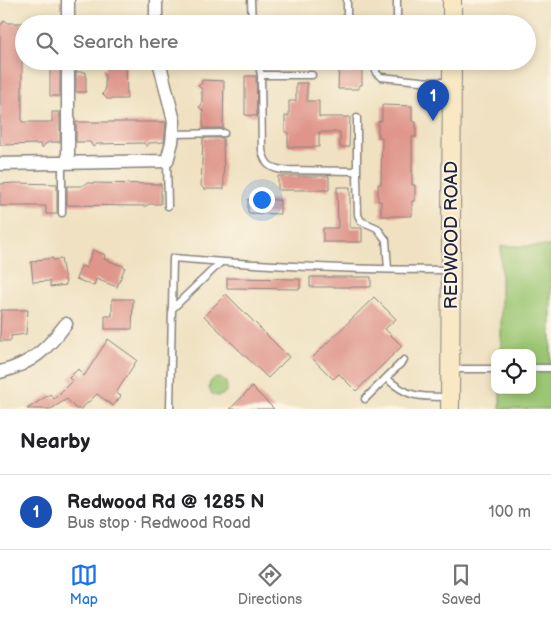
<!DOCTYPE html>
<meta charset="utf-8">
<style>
:root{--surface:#fff;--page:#f6f6f6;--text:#202124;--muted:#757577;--line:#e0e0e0;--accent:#1a73e8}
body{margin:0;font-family:"Balsamiq Sans",sans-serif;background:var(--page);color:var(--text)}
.controls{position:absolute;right:15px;bottom:15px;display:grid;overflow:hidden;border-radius:10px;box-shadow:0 2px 8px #0003}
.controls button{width:45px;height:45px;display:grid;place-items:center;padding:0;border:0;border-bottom:1px solid var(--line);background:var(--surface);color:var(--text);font:25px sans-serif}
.you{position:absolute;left:261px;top:199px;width:18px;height:18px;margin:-12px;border:4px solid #fff;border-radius:50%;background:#1a73e8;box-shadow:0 0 0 8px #1a73e833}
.badge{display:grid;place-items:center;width:32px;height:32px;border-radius:50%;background:var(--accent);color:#fff;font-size:16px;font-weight:700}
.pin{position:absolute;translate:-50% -41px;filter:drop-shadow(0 1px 2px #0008)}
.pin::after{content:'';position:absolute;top:26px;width:18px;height:15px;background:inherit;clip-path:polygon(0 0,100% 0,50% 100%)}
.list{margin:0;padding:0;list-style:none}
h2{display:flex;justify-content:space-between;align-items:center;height:65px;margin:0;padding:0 20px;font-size:21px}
h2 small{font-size:16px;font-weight:400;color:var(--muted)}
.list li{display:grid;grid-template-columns:32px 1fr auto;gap:15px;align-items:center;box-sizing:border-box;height:75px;padding:0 20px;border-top:1px solid var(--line)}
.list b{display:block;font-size:19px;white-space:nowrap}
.list p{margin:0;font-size:16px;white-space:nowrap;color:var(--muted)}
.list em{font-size:16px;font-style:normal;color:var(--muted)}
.icon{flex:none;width:28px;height:28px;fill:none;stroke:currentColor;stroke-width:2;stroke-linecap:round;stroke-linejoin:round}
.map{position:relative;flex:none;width:551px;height:409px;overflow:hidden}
.search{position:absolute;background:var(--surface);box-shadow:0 2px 8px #0003;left:15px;right:15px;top:15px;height:55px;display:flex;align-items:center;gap:12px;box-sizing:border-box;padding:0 18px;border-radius:28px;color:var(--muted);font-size:19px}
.sheet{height:140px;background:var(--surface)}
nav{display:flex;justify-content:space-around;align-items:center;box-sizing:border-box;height:70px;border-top:1px solid var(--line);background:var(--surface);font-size:14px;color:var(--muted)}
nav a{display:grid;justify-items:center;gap:2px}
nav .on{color:var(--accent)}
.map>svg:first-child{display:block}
.green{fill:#9bc673;stroke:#5e7457}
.building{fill:#df958b}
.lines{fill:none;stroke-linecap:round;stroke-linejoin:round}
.service-casing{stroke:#88827e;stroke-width:9}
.minor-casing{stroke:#88827e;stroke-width:15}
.secondary-casing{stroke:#88827e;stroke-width:20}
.service{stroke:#fff;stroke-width:6}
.minor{stroke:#fff;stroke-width:12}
.secondary{stroke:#f8e8c3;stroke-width:18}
.labels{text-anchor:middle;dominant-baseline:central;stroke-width:4;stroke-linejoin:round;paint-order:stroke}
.street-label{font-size:18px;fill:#22223b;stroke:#fcf5e5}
</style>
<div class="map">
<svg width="551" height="409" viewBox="0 0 551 409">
<rect width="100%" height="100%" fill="#fcf5e5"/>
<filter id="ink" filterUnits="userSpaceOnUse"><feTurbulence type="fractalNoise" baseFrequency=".02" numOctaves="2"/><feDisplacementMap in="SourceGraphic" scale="10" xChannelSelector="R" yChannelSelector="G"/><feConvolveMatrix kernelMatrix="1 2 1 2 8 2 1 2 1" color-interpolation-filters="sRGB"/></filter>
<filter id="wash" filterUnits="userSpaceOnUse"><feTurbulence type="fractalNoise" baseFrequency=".0096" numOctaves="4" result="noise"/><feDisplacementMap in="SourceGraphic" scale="20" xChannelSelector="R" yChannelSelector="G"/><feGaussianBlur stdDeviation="1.12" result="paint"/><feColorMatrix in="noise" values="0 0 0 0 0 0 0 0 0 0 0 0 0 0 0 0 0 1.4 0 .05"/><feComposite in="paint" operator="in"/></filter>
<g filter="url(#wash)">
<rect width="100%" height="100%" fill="#efe1c1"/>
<path class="green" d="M501,246H551V409H500V390H532V353H501Z
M209 387a9 9 0 1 1 18 0a9 9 0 1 1-18 0Z"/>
<g id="blocks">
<path class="building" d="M5,20L8,23H24V45H22V122H52V112H60V142H50L45,144L42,148L40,144L0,145V24H2Z
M339,61H362V85H359V89H338Z
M106,65H126L127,99H107L102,94L105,91V76L103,72L106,69Z
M50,66H60V96H50Z
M76,72H86V92H76Z
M245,76H256L257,116L245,115Z
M202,80L224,81L223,128H203V111L199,107L202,104V89L198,86L202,83Z
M296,83H307V101H319V117H350L349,147H340V132H319V147H288V132H285V116H289V101H296Z
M382,105L412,106V121L416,122V137H412V185H415V201H412V216H381V201H378V184H381L382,137H378V121H382Z
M76,122H166L164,141V142L149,143L147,147L144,143L97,144L93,147L90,142H76Z
M203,138H223L224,189H204L201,186Z
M278,176H329V190H278Z
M14,183L57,184V214H46V206H0V184Z
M87,183L161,184V204H149L146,206L67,205V186H81Z
M337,187H350V228H362V242H323V228H338Z
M248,199L280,200V214L248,213Z
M93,250L105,255L104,259L125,267L117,287L96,279L94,286L76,279L81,266L86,268Z
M53,258V260L61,259L66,285L50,287V281L33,282L31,262L36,261V260Z
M310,277H371V287H310Z
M227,278L300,279V289L227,288Z
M226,294L289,357L268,378L204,316Z
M374,297L396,319L385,329L402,346L356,391L339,374L333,379L312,358Z
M112,299H133L132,329H105V316H112Z
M1,310H28L26,334L11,336V341H0Z
M108,339L137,360L116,393L121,396L113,406L97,394L81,409H76L67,399L51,409H27L50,394L54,399L72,381L69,378L78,369L84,376Z
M252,387L274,409H230Z"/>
</g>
</g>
<g filter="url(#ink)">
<use href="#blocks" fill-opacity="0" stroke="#88827e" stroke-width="1"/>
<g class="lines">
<g class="service-casing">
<path id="service" d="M251,0L252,24
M347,0V24
M397,0V24
M258,61L261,75L262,150C265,164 269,168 283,170L354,171L357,175L358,215L361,221L377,228L386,240L388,269
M376,61V73L381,77L430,82H450
M261,75H312
M357,118V175
M173,134L224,133
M167,161L168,206
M62,163V213
M172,309L221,262
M532,368H551
M451,369H495
M386,378C409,398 419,397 449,397
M365,399L404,360
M170,409L173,258C265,266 358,270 450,270"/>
</g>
<g class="minor-casing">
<path id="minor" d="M68,0V24
M156,0V24
M68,61V163
M0,164L167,161L172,142L174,121L159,61
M0,372C32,364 47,349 66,324"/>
</g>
<g class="secondary-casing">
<path id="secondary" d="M452,24V0
M450,409L452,61"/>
</g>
<use href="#service" class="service"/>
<use href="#minor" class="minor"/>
<use href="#secondary" class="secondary"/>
</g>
</g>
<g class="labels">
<g class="street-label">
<text transform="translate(451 235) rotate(-90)">REDWOOD ROAD</text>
</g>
</g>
</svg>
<div class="controls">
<button><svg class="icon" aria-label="locate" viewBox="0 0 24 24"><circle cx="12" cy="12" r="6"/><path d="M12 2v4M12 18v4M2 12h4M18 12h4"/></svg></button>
</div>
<div class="you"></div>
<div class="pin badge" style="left:433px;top:121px;background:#1a4fb4">1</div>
<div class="search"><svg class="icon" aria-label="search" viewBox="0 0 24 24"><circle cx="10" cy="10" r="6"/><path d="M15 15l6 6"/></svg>Search here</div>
</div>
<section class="sheet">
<h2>Nearby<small></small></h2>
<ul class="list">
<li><span class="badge" style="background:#1a4fb4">1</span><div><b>Redwood Rd @ 1285 N</b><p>Bus stop · Redwood Road</p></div><em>100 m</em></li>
</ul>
</section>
<nav>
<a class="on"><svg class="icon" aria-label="map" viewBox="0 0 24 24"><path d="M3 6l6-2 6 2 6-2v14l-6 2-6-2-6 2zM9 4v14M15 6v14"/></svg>Map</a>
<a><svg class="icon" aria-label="directions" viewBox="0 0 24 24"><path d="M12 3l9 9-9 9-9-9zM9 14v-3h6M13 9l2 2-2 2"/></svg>Directions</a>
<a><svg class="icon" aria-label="saved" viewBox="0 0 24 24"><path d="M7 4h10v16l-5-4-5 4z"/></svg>Saved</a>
</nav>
